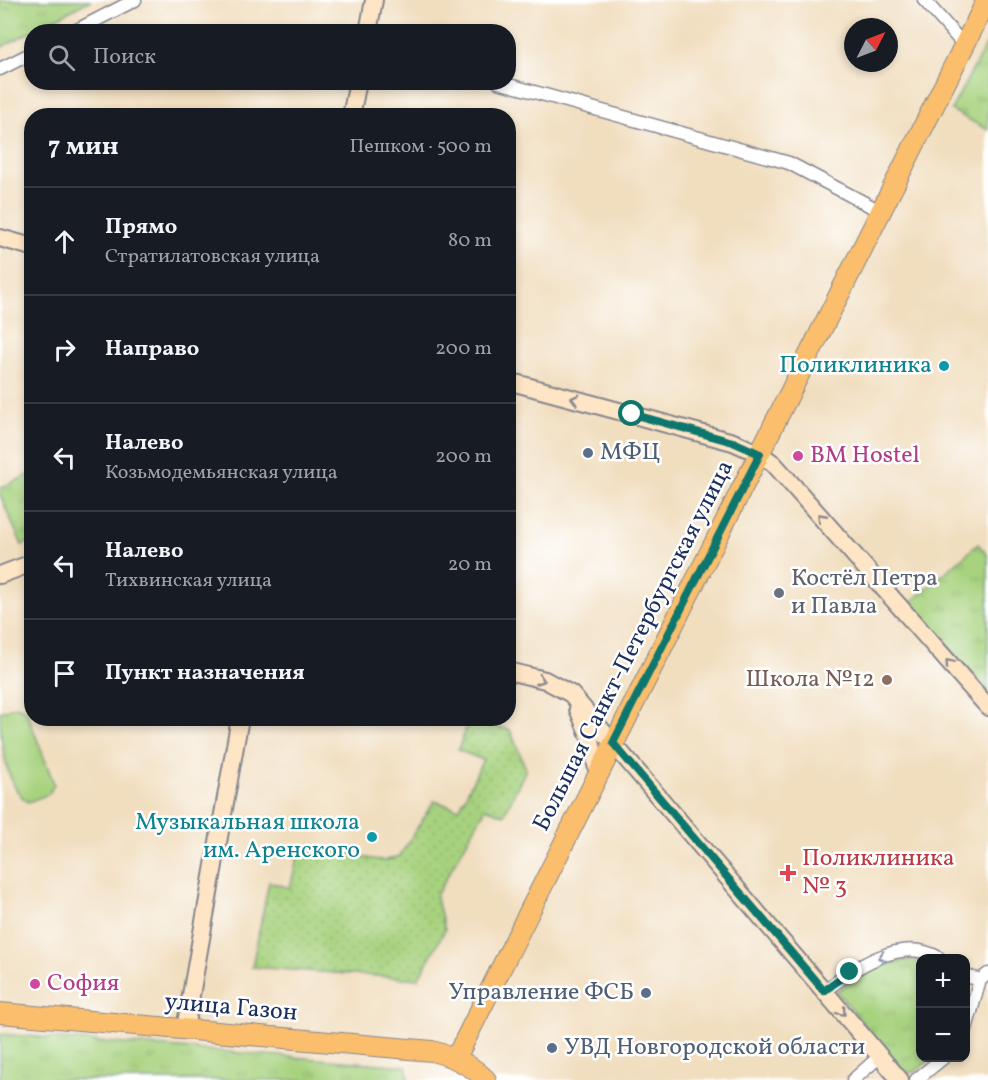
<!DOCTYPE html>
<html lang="ru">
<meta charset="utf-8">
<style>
:root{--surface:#171b24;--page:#20242c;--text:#f1f3f6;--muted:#9ea1a6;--line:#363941}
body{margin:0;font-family:Vollkorn,serif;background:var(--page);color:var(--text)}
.controls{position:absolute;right:18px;bottom:18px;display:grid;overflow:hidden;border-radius:12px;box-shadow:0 3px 9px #0003}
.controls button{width:54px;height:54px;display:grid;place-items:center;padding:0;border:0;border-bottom:2px solid var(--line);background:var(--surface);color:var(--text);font:30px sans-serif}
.compass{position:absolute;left:844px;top:18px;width:54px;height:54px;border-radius:50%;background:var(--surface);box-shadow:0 3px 9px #0003;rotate:48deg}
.stop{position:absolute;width:18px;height:18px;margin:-14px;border:4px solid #0f766e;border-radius:50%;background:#fff}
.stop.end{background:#0f766e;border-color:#fff;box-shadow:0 2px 6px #0008}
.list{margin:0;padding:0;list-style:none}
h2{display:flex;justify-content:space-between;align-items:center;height:78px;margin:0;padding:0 24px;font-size:26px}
h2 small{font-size:20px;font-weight:400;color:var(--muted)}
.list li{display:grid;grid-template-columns:39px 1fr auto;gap:18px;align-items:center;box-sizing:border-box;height:108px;padding:0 24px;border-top:2px solid var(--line)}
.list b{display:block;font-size:22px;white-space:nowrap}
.list p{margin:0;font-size:20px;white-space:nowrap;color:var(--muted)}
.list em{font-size:20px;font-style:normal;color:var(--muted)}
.icon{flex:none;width:33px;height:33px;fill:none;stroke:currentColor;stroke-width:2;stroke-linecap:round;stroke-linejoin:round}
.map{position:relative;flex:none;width:988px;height:1080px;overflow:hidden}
.search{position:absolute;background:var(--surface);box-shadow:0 3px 9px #0003;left:24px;top:24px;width:492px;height:66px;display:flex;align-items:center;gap:15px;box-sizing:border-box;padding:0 21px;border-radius:24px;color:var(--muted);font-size:22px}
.panel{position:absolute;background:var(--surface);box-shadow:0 3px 9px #0003;left:24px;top:108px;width:492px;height:618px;border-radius:24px}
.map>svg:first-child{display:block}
.grass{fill:url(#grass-dots);stroke:#61806e;stroke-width:1.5}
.park{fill:url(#park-tufts);stroke:#61806e;stroke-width:1.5}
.pitch{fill:#a7d27e;stroke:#61806e;stroke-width:1.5}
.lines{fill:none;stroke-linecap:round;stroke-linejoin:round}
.street-casing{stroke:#86868e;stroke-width:15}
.secondary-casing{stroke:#86868e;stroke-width:20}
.primary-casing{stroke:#86868e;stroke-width:22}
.street{stroke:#fff;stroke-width:12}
.secondary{stroke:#fde5c5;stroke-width:16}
.primary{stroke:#fabe6d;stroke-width:20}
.oneway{stroke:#8c8a92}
.oneway2{stroke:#8d97ae}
.route{stroke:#0f766e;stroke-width:8}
.culture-dot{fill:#0f9aa8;stroke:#fff;stroke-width:2}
.service-dot{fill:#5c6f8a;stroke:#fff;stroke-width:2}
.hotel-dot{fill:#d1479c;stroke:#fff;stroke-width:2}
.worship-dot{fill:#6b7280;stroke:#fff;stroke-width:2}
.education-dot{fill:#8d6e63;stroke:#fff;stroke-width:2}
.health-dot{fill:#e0444e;stroke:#fff;stroke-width:2}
.labels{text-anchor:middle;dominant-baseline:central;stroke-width:5;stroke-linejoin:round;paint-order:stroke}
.culture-label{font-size:24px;fill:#0d838f;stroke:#fff;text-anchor:end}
.service-label{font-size:24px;fill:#4e5e75;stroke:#fff;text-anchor:start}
.hotel-label{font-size:24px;fill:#b23c85;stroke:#fff;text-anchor:start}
.worship-label{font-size:24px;fill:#5b616d;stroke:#fff;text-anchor:start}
.street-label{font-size:24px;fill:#1b2f5e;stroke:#fff}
.education-label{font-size:24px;fill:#785e54;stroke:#fff;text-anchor:end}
.health-label{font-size:24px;fill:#be3a42;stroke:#fff;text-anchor:start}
</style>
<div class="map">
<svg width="988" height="1080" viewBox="0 0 988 1080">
<defs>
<pattern id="grass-dots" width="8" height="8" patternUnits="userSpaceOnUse" patternTransform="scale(1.5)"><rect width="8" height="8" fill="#a7d27e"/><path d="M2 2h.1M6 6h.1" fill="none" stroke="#8fb56f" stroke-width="1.8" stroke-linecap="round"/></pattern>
<pattern id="park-tufts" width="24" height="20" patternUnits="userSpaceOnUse" patternTransform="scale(1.5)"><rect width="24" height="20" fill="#a7d27e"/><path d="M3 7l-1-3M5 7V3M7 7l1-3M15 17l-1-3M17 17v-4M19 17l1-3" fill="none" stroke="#8fb56f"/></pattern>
</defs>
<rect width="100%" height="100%" fill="#fff"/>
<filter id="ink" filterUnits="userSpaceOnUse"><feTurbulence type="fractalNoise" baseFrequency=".0167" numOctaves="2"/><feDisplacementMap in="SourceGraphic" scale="12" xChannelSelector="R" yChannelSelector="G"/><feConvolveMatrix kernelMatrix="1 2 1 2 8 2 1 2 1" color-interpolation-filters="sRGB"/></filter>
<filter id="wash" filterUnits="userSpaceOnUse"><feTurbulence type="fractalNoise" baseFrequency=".008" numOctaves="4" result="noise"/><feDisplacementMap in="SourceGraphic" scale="24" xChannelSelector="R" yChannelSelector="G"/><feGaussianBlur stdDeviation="1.35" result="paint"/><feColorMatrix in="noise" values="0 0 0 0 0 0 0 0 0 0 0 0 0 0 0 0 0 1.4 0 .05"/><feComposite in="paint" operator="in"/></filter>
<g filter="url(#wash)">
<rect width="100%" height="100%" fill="#f1debf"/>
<path class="grass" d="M469,720L510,730L526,769L504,815L486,808L436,896L445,930L418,979L252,967L269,882L290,888L300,846L384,861L400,856L434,801L459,809L483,760L458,750Z"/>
<path class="park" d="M0,0H91L0,48Z
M988,41V130L951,110Z
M31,474V542L22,545L0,495V488Z
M978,544L988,556V692L910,603Z
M907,960L920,961V1058H932L916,1071L906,1074L836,991L872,968Z
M0,1034L406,1066L409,1080H0Z"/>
<path class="pitch" d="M16,706L26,710L54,784L49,794L28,802C5,787 0,737 0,712Z"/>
</g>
<g filter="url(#ink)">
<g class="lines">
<g class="street-casing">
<path id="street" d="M924,0L964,45
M73,32L135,0
M0,69L32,53
M498,82L789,163L880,211
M966,976L980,980
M824,991C853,969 901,935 939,958
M966,1029L980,980L988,974
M853,1080L879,1057
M916,1080L943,1058"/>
</g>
<g class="secondary-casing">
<path id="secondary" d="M368,32L374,0
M351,116L358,82
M0,238L32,247
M508,381L733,442L760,454L774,464L988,707
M0,575L32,563
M508,671L545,680L571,694L900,1080
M578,709L591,740L598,774
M185,1029L240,718"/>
</g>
<g class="primary-casing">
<path id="primary" d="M0,1013L432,1051C454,1057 470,1064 486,1080
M456,1058L987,0"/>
</g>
<use href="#street" class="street"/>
<use href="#secondary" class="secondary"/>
<use href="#primary" class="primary"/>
</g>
<defs><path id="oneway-chevron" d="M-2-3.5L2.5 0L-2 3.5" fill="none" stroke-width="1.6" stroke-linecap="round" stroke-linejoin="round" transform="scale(1.5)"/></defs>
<g class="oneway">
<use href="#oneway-chevron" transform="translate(575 399) rotate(-165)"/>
<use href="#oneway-chevron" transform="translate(821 517) rotate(-132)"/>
<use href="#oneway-chevron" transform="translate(949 663) rotate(-131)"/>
<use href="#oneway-chevron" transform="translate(541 680) rotate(19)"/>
<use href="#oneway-chevron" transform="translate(842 1012) rotate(50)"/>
</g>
<use class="oneway2" href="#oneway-chevron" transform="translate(882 957) rotate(162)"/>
</g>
<g class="lines" filter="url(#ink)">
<path class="route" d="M632,414L733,442L760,454L613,743L824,991L850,972"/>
</g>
<g class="culture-dot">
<circle cx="944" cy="366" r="6"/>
<circle cx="372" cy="837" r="6"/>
</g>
<g class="service-dot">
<circle cx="588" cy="453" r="6"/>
<circle cx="646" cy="993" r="6"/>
<circle cx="552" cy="1048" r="6"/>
</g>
<g class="hotel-dot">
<circle cx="798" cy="456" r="6"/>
<circle cx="35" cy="984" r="6"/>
</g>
<circle class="worship-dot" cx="779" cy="593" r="6"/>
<circle class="education-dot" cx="887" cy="680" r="6"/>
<path class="health-dot" d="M785 864h6v6h6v6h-6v6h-6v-6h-6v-6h6z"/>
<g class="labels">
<g class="culture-label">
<text x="932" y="366">Поликлиника</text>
<text x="360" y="823">Музыкальная школа<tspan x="360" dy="28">им. Аренского</tspan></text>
</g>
<g class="service-label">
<text x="600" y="453">МФЦ</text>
<text x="634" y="993" text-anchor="end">Управление ФСБ</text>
<text x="564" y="1048">УВД Новгородской области</text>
</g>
<g class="hotel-label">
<text x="810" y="456">BM Hostel</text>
<text x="47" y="984">София</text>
</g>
<g class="worship-label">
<text x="791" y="579">Костёл Петра<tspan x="791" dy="28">и Павла</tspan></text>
</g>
<g class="street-label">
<text transform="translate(634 646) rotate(-63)">Большая Санкт-Петербургская улица</text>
<text transform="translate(231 1008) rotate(5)">улица Газон</text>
</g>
<g class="education-label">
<text x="875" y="680">Школа №12</text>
</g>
<g class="health-label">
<text x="802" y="859">Поликлиника<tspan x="802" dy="28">№ 3</tspan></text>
</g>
</g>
</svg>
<div class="controls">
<button>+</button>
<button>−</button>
</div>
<svg class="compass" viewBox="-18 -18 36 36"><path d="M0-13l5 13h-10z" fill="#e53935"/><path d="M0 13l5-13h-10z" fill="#9ea1a6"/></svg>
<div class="stop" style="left:632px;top:414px"></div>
<div class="stop end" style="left:850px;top:972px"></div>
<div class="search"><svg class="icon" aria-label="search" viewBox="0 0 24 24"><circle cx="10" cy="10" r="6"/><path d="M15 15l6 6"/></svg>Поиск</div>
<section class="panel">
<h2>7 мин<small>Пешком · 500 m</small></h2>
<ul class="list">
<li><svg class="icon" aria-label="ahead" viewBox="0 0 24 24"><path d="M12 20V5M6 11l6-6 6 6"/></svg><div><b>Прямо</b><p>Стратилатовская улица</p></div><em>80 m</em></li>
<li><svg class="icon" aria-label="right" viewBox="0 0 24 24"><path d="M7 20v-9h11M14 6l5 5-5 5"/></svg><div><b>Направо</b></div><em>200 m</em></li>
<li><svg class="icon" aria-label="left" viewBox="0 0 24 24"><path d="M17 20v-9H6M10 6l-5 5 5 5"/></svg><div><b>Налево</b><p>Козьмодемьянская улица</p></div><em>200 m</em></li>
<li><svg class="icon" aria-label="left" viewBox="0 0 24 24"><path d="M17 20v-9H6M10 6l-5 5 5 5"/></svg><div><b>Налево</b><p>Тихвинская улица</p></div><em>20 m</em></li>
<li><svg class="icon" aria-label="arrive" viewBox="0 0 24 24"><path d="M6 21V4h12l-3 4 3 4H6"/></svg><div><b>Пункт назначения</b></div></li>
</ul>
</section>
</div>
